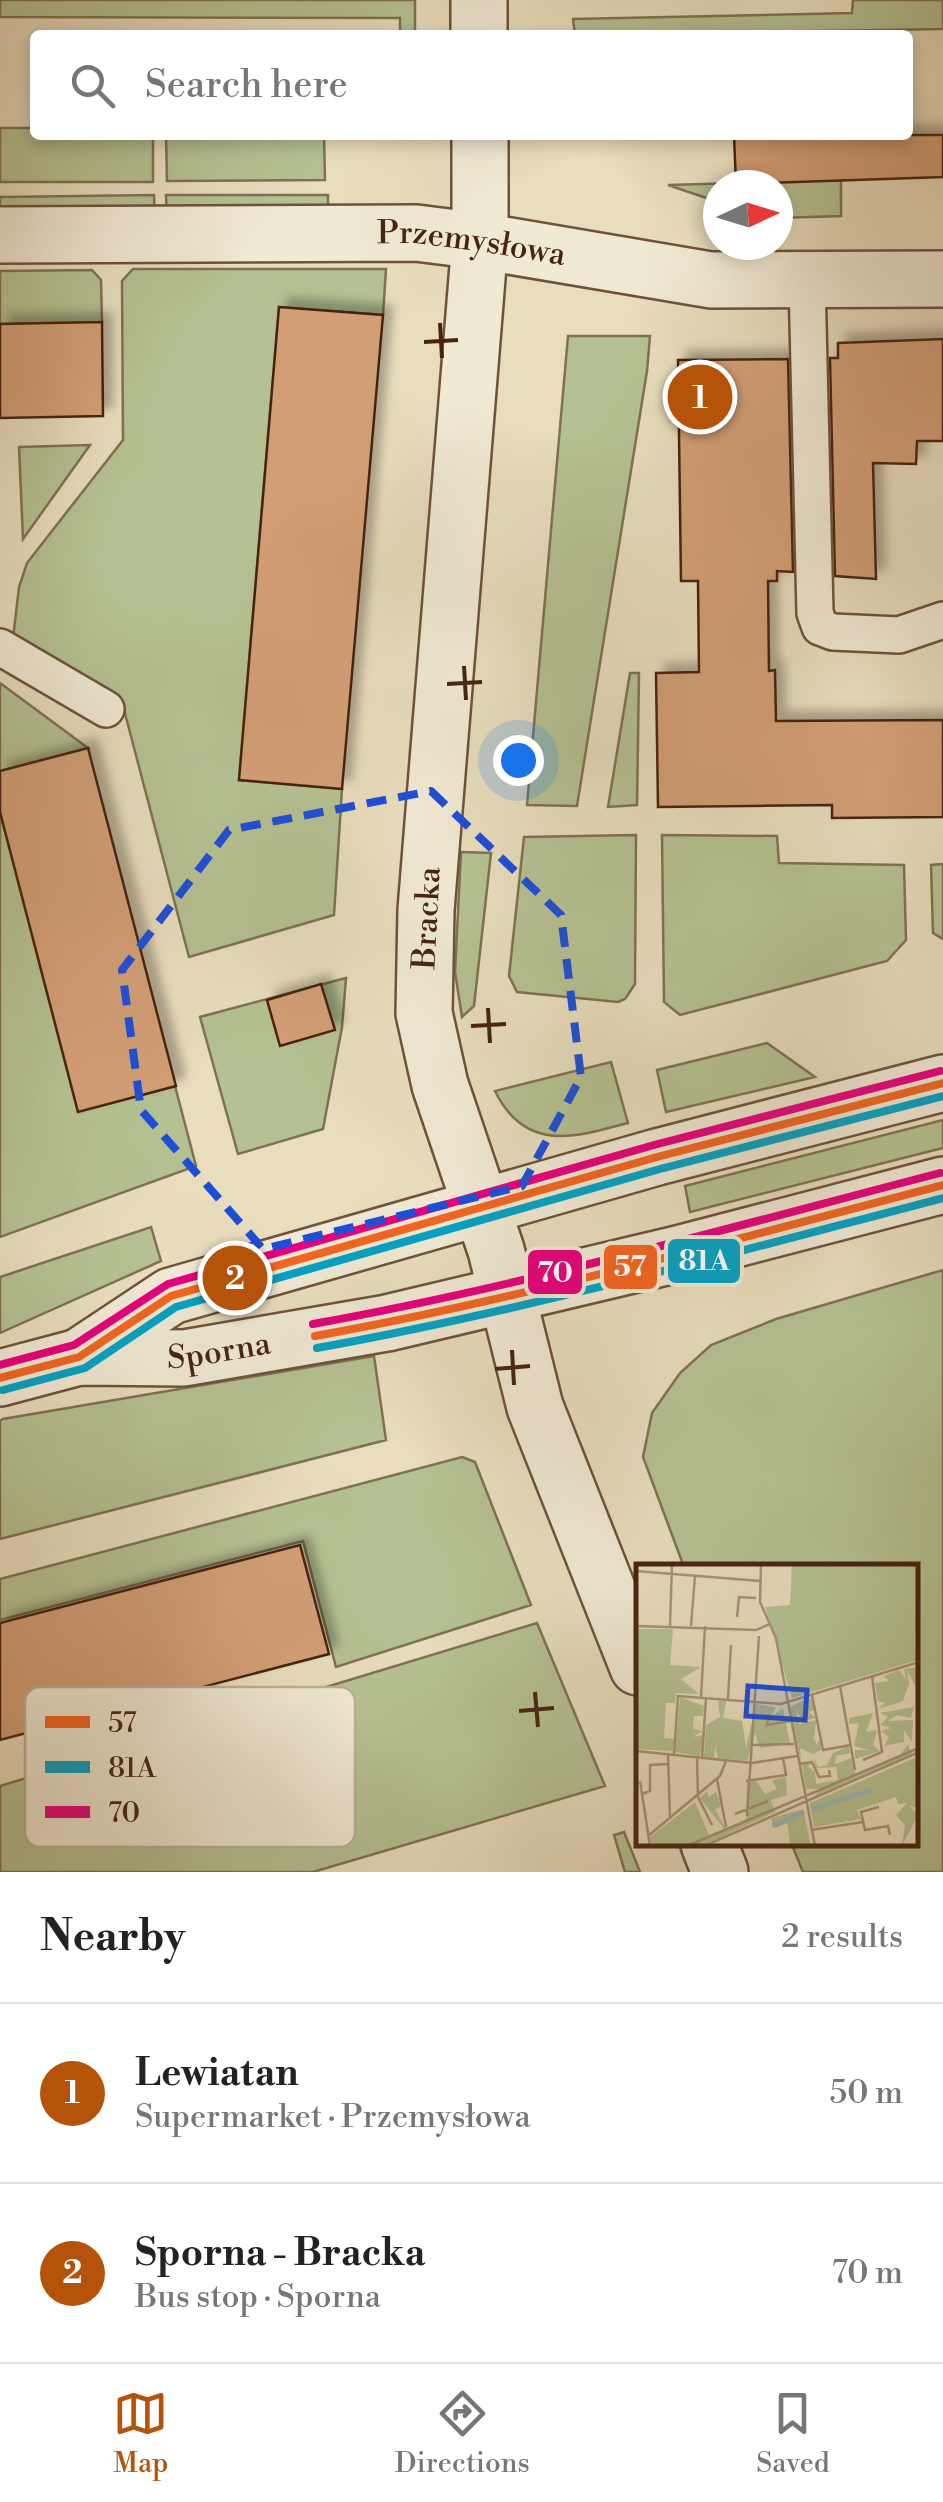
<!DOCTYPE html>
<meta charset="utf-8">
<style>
:root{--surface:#fff;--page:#f2f2f2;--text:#222;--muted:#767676;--line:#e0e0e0;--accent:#b45309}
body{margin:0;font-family:"Libre Bodoni",serif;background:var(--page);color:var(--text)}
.compass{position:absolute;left:703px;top:170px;width:90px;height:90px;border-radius:50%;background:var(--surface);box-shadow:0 5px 15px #0003;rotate:86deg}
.you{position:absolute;left:518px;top:760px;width:35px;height:35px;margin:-25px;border:8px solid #fff;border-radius:50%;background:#1a73e8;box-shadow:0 0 0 15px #1a73e833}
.badge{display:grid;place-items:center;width:65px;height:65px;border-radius:50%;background:var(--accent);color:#fff;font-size:32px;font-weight:700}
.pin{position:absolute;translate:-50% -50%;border:5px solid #fff;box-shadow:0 2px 10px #0006}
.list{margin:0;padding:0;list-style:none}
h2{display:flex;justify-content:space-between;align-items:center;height:130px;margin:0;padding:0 40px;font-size:42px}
h2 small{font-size:32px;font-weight:400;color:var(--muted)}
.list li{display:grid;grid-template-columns:65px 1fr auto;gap:30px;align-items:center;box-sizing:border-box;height:180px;padding:0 40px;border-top:2px solid var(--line)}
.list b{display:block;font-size:38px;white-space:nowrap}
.list p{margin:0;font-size:32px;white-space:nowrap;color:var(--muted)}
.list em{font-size:32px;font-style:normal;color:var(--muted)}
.icon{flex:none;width:55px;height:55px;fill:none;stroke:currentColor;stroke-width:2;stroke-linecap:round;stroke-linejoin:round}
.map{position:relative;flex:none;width:943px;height:1872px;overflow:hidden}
.search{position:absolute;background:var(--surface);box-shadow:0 5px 15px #0003;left:30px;right:30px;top:30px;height:110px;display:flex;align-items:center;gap:25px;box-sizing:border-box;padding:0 35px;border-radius:10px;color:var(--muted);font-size:38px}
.sheet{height:490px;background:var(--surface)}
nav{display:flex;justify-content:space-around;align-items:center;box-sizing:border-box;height:140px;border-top:2px solid var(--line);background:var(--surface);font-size:28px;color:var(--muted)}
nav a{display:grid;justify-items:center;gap:5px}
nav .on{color:var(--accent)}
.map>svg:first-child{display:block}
.green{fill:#b5c192;stroke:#7e7252;stroke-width:2.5}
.building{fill:#d29e76;stroke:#462411;stroke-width:2.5;filter:url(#shadow)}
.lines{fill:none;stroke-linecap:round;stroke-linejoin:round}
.service-casing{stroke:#6e523c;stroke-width:40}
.minor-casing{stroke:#6e523c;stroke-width:60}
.tertiary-casing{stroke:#6e523c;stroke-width:60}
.service{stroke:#f0e9d4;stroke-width:35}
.minor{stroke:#f0e9d4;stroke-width:55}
.tertiary{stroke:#f0e9d4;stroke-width:55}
.bus-1-casing{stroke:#f0e9d4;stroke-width:15}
.bus-2-casing{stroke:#f0e9d4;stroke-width:15}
.bus-3-casing{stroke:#f0e9d4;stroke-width:15}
.bus-1{stroke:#f26522;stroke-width:8}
.bus-2{stroke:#04a2c5;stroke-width:8}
.bus-3{stroke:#e5007d;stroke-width:8}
.marked{fill:none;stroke:#1d4ed8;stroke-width:8;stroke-dasharray:20 12;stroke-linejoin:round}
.ticks{fill:none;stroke:#462411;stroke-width:4}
.labels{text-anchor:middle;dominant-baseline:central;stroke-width:9;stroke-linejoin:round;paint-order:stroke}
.street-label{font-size:32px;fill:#462411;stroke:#f0e9d4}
.inset-river{fill:none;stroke:#99bab8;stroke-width:5}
.inset-road{fill:none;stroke:#a79378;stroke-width:2.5}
.view{fill:#1d4ed8;fill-opacity:0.15;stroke:#1d4ed8;stroke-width:5}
.inset-edge{fill:none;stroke:#462411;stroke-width:5}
.key{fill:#f0e9d4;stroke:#bdae9a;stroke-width:2.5}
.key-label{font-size:28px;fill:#462411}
.line-badge{stroke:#f0e9d4;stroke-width:4}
.badge-label{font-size:28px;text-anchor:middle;font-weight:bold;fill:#fff}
</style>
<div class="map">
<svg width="943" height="1872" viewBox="0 0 943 1872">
<defs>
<filter id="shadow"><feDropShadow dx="9" dy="-9" stdDeviation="5" flood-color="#0004"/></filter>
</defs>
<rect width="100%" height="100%" fill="#e8ddbd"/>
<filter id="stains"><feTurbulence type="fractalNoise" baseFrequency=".002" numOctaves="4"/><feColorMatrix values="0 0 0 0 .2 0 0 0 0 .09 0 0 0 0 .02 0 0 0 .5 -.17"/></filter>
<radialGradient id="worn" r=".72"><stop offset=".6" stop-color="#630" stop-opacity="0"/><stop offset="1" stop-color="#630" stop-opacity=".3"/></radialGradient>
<path class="green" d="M0,0H415V34L400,35V18L0,17Z
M853,0H943V29L575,35L573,19L852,13Z
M0,128H35V135H153V182H0Z
M166,135H324L325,180L167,181Z
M841,180V216L778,218V185H718V202L668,185Z
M154,195L155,219L0,220V197Z
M166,195H328V219H167Z
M133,269H386L383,315L279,307L239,780L342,789L334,915L189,957L122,702L12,647L19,587L27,563L123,440L122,281Z
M92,270L101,280L102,322L0,324V271Z
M568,336H650L647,371L577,806L527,805Z
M90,445L23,539L19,447Z
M630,673H639L637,805L608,807Z
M0,683L88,748L0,771Z
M0,812L78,1111L175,1086L196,1166L0,1237Z
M636,835L635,984L625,999L618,1002L517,992L509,976L524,837Z
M662,835L777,836L779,863L904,865L906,940L887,961L680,1015L664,1002Z
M461,852L491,853L474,1006L462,1017L455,972Z
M943,864V939L933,933L931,865Z
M346,978L342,1027L323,1129L238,1154L200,1017Z
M767,1043L815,1077L666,1112L657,1070Z
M611,1062L628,1123C573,1138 525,1152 495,1091Z
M943,1120V1148L690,1212L685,1186Z
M151,1227L161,1261L0,1333V1277Z
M943,1270V1872H803L792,1845L916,1844V1567H684L643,1457L652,1413L680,1373L711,1345L776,1319Z
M374,1356L386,1440L0,1539V1421L3,1419Z
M462,1457L475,1462L531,1605L336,1667L303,1541L0,1620V1579Z
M537,1623L605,1786L313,1872H0V1786Z
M624,1832L640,1872H625L614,1835Z"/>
<path class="building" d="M734,135H943V177L736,184Z
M279,307L383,315L342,789L239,780Z
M102,322L103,416L0,418V324Z
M943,339V441H917L916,464L873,463L876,579L835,576L830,358H838V343Z
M788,359L793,572L777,571V581H768L769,671L775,670L776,721L943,720V817L832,818V805L658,807L656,673L699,672L698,581H681L678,360Z
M88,748L176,1086L78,1112L0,812V771Z
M321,984L335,1030L280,1046L267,1000Z
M300,1545L329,1654L0,1740V1623Z"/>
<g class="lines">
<g class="service-casing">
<path id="service" d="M807,281L815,613L820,627L833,632L899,635L943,620
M0,647L106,709"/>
</g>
<g class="minor-casing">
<g id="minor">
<path d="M479,0V35"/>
<path d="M480,135V241L426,910L424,1013L440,1085L496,1250L535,1407L638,1667"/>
<path id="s1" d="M0,235L416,233L480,241L711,280L943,279"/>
<path d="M709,1844L720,1872"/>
</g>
</g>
<g class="tertiary-casing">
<g id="tertiary">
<path d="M79,1357L171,1296L657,1157L943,1083"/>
<path id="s2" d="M0,1378L79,1357L184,1358L387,1323L678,1254L943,1185"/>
</g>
</g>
<use href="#service" class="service"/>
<use href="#minor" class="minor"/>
<use href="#tertiary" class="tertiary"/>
<g class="bus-1-casing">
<path id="bus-1" d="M315,1336C527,1298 735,1239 943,1185
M0,1378L79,1357L171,1296L657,1157L943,1083"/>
</g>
<g class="bus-2-casing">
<path id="bus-2" d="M317,1348C528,1310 736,1252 943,1198
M3,1390L85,1368L176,1307L660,1169L943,1096"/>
</g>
<g class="bus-3-casing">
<path id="bus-3" d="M313,1324C524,1286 732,1227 940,1173
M0,1365L74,1345L168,1284L654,1145L940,1071"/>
</g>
<use href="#bus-1" class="bus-1"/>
<use href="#bus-2" class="bus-2"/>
<use href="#bus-3" class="bus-3"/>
</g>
<path class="marked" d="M431,791L561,915L581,1077L522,1186L263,1249L141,1110L122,970L229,830Z"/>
<path class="ticks" d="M440,323L442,358M424,342L458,340M464,666L466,700M447,684L482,682M488,1008L490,1043M471,1026L506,1024M512,1350L514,1385M495,1369L530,1366M535,1692L538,1727M519,1711L554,1708"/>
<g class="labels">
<g class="street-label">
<text stroke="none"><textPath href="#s1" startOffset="472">Przemysłowa</textPath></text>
<text transform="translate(427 918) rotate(-87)">Bracka</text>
<text stroke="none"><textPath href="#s2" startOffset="222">Sporna</textPath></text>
</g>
</g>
<g transform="translate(636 1564)">
<rect width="282" height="282" fill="#e8ddbd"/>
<path d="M156,0H282V96L156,134L129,43L154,41ZM0,65H37L34,101L65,103L45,115L63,130L40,129L39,139H30L28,174L38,175L37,187L0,185ZM282,103L281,124L271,107L273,120L267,137L242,145L249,139L242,137L239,119L253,117L248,112L263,106L270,115L268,105ZM44,133L68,142L67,152H58L57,165L67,167L57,173L67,171L64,192L39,188ZM176,134L179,146L173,148L180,154L167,157L160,146L163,160L180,156L178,175L181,181L184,175L185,186L177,190L164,184L165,199L154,143L168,136L174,145L169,136ZM82,137H90L87,154L106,157L110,184L120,140L140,143L135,153L147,144L154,180L124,184L119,169L111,197L82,194L79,181L78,194L68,193L70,161L84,153ZM278,143L275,154L261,151L252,157L277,156L276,178L268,166V178L248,182L253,173L245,167L255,164L244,161L252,153L244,149ZM237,149L230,168L241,166L237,181L244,187L219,195V186H233L218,182L223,159L213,160V154ZM272,180L275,190L177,233L186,225H170L166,200H176L171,202L179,208L180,220L202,216L200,203L180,204L178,194L182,203L191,201L197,189L213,182L214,189L200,192L199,200L215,194L219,210L265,190ZM283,192L282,244L274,242L282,251L266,282L269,261L260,251L271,239L262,240L260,233L221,246L225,255L178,263L174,239ZM150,213L151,231L135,236L139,248L65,282H16L14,273L59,238L73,271L88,265L64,234L71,227L73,233L80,228L85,242L79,246L90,265L110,256L111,218L120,217L129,230L141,225L136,216ZM167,245L175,282H140L154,280L151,257L136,264V254Z" fill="#b5c192"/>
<path class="inset-river" d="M175,245L236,226M138,262L168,248"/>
<path class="inset-road" d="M125,0L124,38L140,74L179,282M0,7L124,17M101,53L103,33L120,34M0,62L120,66L134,60M34,62L36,0M55,62L59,12M204,122L219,206M176,131L187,186L215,181M65,133L69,62M92,135L95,81M133,150L131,161L154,157M116,181L158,180M0,187L116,199L161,192M281,188L283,111M32,190L34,255M38,191L42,132L145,140L283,98M61,194L62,233L76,261M66,194L70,134M227,196L246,188L236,112M162,200L176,198L183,213L194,212L193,206M81,215L90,263M4,217L14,282M110,217L150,211L147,194M6,230L14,227V201L32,200M243,243L225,248L229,266L252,262L254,271M99,250L132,237M111,252L123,72M175,266L227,258M12,272L84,212L90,197M51,282L283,184M68,282L283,188"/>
<path class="view" d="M112,122L171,126L169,156L110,152Z"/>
<rect width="282" height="282" class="inset-edge"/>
</g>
<rect x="25" y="1687" width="330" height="160" rx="15" class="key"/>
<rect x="45" y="1716" width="45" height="12" fill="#f26522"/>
<rect x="45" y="1761" width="45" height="12" fill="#04a2c5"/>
<rect x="45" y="1806" width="45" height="12" fill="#e5007d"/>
<g class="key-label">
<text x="108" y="1732">57</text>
<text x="108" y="1777">81A</text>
<text x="108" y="1822">70</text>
</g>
<g class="line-badge">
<rect x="666" y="1237" width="76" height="48" rx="10" fill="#04a2c5"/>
<rect x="602" y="1243" width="57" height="48" rx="10" fill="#f26522"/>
<rect x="526" y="1248" width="58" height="48" rx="10" fill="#e5007d"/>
</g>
<g class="badge-label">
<text x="704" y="1270">81A</text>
<text x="630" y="1276">57</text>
<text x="555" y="1282">70</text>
</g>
<rect width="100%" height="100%" filter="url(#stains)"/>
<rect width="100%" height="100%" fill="url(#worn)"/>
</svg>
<svg class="compass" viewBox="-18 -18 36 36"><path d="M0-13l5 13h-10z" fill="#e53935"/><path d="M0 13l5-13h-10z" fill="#767676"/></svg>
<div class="you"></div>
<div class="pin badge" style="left:700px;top:397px">1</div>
<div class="pin badge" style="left:235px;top:1278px">2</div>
<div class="search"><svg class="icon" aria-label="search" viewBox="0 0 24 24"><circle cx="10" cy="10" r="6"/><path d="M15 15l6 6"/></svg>Search here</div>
</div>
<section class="sheet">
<h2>Nearby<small>2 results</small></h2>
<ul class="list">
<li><span class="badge">1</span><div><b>Lewiatan</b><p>Supermarket · Przemysłowa</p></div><em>50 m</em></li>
<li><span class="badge">2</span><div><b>Sporna - Bracka</b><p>Bus stop · Sporna</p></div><em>70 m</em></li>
</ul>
</section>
<nav>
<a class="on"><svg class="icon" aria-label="map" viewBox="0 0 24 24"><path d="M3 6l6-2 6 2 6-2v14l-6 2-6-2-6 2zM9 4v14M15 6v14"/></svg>Map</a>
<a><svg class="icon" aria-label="directions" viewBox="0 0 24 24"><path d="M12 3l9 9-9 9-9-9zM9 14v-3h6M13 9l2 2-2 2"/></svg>Directions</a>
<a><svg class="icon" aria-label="saved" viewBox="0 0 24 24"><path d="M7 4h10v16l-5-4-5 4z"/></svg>Saved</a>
</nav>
